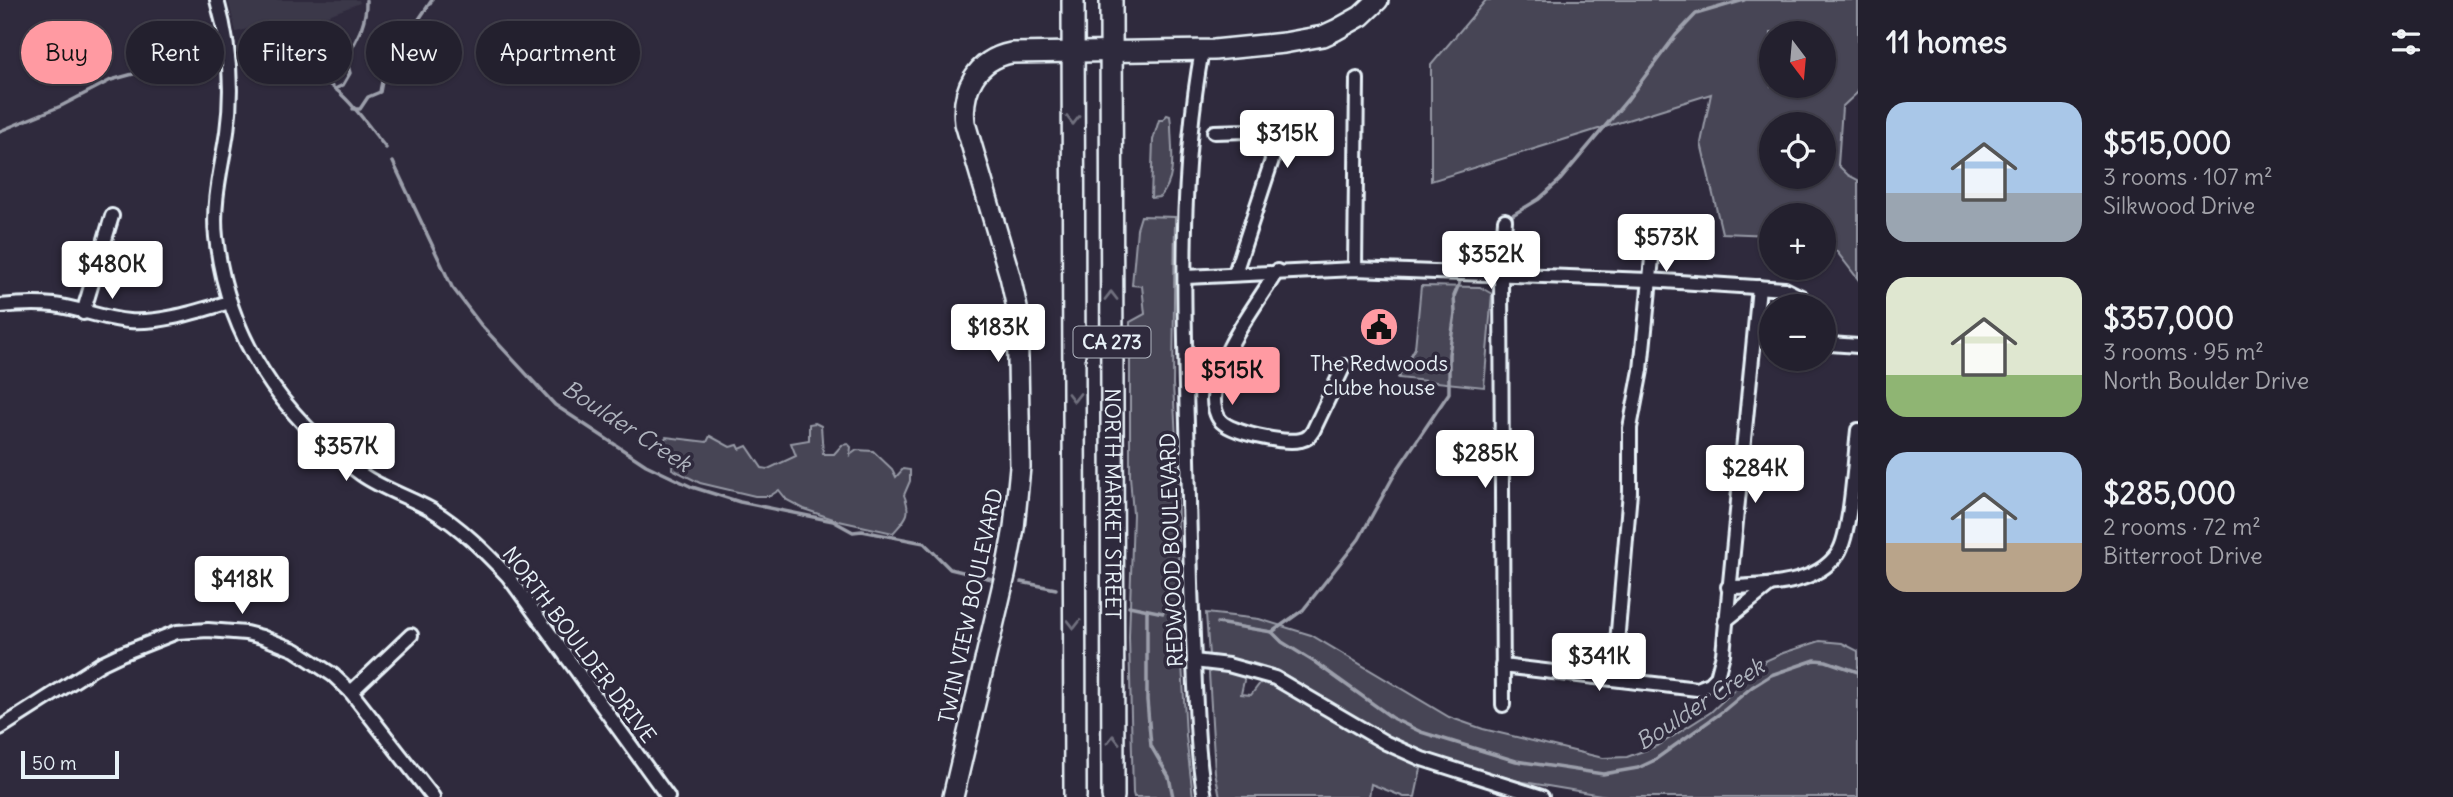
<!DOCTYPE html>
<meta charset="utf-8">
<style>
:root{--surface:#23202e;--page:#2b2836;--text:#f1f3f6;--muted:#a3a3aa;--line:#403e4a;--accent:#ff9aa2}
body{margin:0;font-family:Delius,sans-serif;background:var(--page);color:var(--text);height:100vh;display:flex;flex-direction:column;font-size:26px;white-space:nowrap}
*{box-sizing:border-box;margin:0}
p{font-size:23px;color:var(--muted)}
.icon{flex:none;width:38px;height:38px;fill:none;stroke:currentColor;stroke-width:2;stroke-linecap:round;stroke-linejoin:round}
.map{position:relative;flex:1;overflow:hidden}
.details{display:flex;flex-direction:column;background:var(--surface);width:595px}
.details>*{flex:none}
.banner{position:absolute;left:21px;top:21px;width:665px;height:63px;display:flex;gap:14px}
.needle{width:46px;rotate:164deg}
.fabs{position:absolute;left:1759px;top:21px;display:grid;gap:14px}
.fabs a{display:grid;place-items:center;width:77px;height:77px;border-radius:50%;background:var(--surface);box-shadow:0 2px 5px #0004,0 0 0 2px var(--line);font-size:35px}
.scale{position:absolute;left:21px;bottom:18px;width:98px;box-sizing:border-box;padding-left:7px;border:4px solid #e8f1f8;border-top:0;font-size:19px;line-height:24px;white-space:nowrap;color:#e8f1f8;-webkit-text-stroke:5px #2f2a3d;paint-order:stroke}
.price{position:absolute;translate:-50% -60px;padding:0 16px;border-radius:7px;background:#fff;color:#222;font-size:23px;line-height:46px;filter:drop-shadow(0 2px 4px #0008)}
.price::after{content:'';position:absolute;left:50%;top:42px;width:21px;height:16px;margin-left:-10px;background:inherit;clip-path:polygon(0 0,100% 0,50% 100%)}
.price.selected{background:var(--accent);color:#111}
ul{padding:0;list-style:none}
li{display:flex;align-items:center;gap:21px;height:175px;padding:0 28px}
li span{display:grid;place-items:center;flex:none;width:196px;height:140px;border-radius:21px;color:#555}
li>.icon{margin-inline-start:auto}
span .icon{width:84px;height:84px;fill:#fffc;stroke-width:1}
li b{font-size:30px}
h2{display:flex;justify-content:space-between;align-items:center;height:84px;padding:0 28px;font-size:30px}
.tag{padding:0 24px;border-radius:32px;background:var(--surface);box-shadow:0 2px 5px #0004,0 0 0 2px var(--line);font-size:24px;line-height:63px}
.tag.selected{background:var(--accent);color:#111}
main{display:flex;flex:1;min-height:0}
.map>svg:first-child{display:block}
.built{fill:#3b3749}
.green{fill:#464455;stroke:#979aa6;stroke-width:2;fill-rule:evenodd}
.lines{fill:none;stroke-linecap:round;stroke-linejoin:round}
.stream{stroke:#9c9fab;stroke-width:3.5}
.street-casing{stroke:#e8f1f8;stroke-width:18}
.secondary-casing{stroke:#e8f1f8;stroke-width:24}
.primary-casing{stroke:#e8f1f8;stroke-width:26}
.street{stroke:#2f2a3d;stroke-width:12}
.secondary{stroke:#2f2a3d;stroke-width:19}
.primary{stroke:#2f2a3d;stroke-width:21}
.oneway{stroke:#70707e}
.labels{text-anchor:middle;stroke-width:7;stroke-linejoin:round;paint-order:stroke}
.shield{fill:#2f2a3d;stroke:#b0b5c0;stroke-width:2}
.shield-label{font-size:19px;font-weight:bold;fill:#e8f1f8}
.poi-label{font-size:21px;fill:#e8f1f8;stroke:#2f2a3d}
.street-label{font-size:21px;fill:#e8f1f8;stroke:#2f2a3d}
.water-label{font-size:23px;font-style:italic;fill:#afb4be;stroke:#2f2a3d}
</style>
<main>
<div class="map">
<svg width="1858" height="797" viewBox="0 0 1858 797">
<rect width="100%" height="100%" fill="#2f2a3d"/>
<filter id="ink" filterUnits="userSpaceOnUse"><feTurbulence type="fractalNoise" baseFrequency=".0143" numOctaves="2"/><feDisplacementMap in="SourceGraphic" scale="14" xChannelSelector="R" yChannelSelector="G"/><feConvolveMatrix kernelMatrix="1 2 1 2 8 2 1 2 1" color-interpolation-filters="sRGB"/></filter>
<g filter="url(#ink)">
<path class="built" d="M228 0H359L360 3 279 34 277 29 268 32 248 29 236 32Z"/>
<g class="green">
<path d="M1486 0H1858V92L1842 107 1838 165 1848 175 1858 180V279L1837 252 1824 243V215H1771V235L1722 233 1701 143 1711 94 1431 181V65ZM1771 33H1824V86H1771ZM1771 124H1824V177H1771Z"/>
<path d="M1167 115 1170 116 1171 124C1171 150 1178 177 1160 197L1151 198 1153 140 1159 120H1163Z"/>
<path d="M1141 216 1175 217 1173 384 1177 457 1179 608 1186 736 1193 797H1134L1133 793 1129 637 1133 514 1130 476V322L1145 314 1142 286 1132 285 1137 229Z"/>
<path d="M1421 286 1480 287 1492 294 1484 387 1398 378 1415 348Z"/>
<path d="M815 423 821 426 823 454H834L842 445 848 444 851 447 850 455 857 450 873 451 892 469 896 477 903 469 910 470V481L904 495C912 515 906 518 893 533L839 521 804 509 787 500 779 490 770 496H755L700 483 672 469 674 449 665 444 664 440 666 437 707 442 710 436 730 447 738 445 740 449 747 446 762 468 768 469 796 456 791 443 809 440V424Z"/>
<path d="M1206 613 1259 619 1311 635 1449 717 1483 729 1603 758 1627 757 1659 745 1711 712 1765 661 1783 653 1820 641 1842 643 1858 651V797H1613L1518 781 1422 753 1391 739 1279 671 1253 663 1209 656Z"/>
<path d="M1212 668 1245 676 1241 694 1251 695 1261 682 1266 681 1422 764 1415 797H1404L1371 784 1369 797H1220L1215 772 1209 673Z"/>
</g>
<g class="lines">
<g class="stream">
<path d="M243 51C266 48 327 79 343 96 359 111 372 131 386 148"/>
<path d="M335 89 343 85 350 73 346 59C356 40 367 23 366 0"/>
<path d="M353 109H360L368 97 380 92 384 71 432 0"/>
<path d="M0 131 61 106 111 80 181 61 212 56"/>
<path d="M393 162 452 287 481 325 555 405 646 465 692 487 740 502 833 521 853 532 862 531 924 543 950 569 992 579"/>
<path d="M1506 219 1539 199 1560 180 1628 99 1676 35 1696 14 1744 0"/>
<path d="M1464 270 1477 245 1500 224"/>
<path d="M1021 582 1056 589"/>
<path d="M1129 606 1163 613"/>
<path d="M1147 610V700L1151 746 1169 777 1173 797"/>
<path d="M1217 623 1272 632 1282 642 1316 663 1394 719 1421 732 1516 761 1603 774 1638 768 1653 761 1722 712 1752 687 1771 675 1815 660 1826 661 1858 672"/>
<path d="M1272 632 1303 610 1359 539 1397 470 1449 393V354L1455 313 1454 296 1462 277"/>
</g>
<g class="street-casing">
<g id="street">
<path d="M217 0C229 42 233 89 227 132 222 166 212 202 216 237 227 337 281 416 361 474 382 489 409 497 432 510 461 527 485 552 508 576L668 797"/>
<path d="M1202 50C1175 198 1186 351 1189 500 1190 562 1192 624 1195 686 1197 723 1198 761 1205 797"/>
<path d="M1214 132 1248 131 1264 135 1270 146 1272 160 1235 273"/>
<path d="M1355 269 1357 79"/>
<path d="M1277 271C1255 307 1215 356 1214 400 1214 406 1216 415 1220 420 1230 433 1285 444 1301 440 1307 439 1310 436 1313 431L1344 366"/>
<path d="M1186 277 1355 269 1649 280 1785 289 1801 297 1806 306"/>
<path d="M0 306C18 304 36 303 54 305 79 308 103 319 129 321 163 323 198 311 230 302"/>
<path d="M83 313 112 216"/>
<path d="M1824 341 1830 344 1858 346"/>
<path d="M1728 587C1764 586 1816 586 1838 553 1851 534 1855 456 1858 430"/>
<path d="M1725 621 1770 585"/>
<path d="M1194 661 1228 665 1275 678 1386 743 1422 759 1542 797"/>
<path d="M1502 666 1697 689 1710 684 1717 677 1723 654 1759 287"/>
<path d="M1614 678 1630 492V428L1641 370 1655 228"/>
<path d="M351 692 411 635"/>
<path d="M1503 705 1501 275 1505 220"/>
<path d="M0 728 102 663 121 654 177 632 208 630 246 633 262 637 295 650 333 675 351 692 433 797"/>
</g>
</g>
<g class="secondary-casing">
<path id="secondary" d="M953 797 1006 571 1014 528 1020 467 1017 308 1010 276 965 123C961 90 976 60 1011 53L1214 50 1284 43 1323 36 1336 30 1361 16 1378 0"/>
</g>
<g class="primary-casing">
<g id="primary">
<path d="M1073 0 1075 797"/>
<path id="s1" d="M1111 0 1113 797"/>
</g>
</g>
<use href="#street" class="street"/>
<use href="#secondary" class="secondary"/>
<use href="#primary" class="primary"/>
</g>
<defs><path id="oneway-chevron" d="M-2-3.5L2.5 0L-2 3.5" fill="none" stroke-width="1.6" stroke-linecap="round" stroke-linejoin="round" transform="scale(1.75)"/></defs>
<g class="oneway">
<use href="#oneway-chevron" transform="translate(1073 120) rotate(90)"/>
<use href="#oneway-chevron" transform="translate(1111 296) rotate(-90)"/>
<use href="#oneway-chevron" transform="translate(1074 397) rotate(90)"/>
<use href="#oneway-chevron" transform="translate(1074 624) rotate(90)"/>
<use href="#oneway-chevron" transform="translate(1113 740) rotate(-90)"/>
</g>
</g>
<defs>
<g id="civic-disc" transform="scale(2.0125)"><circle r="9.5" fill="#ff9aa2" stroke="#2f2a3d"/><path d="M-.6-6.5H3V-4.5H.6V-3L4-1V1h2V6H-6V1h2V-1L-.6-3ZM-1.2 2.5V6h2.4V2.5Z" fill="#111"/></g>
</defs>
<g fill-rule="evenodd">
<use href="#civic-disc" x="1379" y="327"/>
</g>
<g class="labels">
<rect class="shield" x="1073.5" y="326.5" width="77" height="31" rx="5"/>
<g class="shield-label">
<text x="1112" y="349">CA 273</text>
</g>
<g class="poi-label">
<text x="1379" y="371">The Redwoods<tspan x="1379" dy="24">clube house</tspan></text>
</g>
<g class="street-label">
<text dy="7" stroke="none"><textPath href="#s1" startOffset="504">NORTH MARKET STREET</textPath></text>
<text transform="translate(1172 550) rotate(-92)" y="7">REDWOOD BOULEVARD</text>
<text transform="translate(971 606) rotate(-78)" y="7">TWIN VIEW BOULEVARD</text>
<text transform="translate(579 645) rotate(53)" y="7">NORTH BOULDER DRIVE</text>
</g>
<g class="water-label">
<text transform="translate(627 426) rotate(33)" y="8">Boulder Creek</text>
<text transform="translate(1700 704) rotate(-33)" y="8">Boulder Creek</text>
</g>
</g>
</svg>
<div class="fabs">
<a><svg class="needle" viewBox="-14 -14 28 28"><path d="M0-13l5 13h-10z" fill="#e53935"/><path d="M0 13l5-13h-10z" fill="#a3a3aa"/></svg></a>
<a><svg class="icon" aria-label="locate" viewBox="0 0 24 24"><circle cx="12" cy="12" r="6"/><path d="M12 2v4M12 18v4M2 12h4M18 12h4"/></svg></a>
<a>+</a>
<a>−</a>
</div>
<div class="scale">50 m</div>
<b class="price" style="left:1287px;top:170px">$315K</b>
<b class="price" style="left:1666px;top:274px">$573K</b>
<b class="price" style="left:1491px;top:291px">$352K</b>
<b class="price" style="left:112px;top:301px">$480K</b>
<b class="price" style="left:998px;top:364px">$183K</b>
<b class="price selected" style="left:1232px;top:407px">$515K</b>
<b class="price" style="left:346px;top:483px">$357K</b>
<b class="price" style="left:1485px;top:490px">$285K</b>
<b class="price" style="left:1755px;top:505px">$284K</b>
<b class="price" style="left:242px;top:616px">$418K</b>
<b class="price" style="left:1599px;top:693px">$341K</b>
<div class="banner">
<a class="tag selected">Buy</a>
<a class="tag">Rent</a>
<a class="tag">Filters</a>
<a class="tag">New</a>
<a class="tag">Apartment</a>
</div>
</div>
<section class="details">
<h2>11 homes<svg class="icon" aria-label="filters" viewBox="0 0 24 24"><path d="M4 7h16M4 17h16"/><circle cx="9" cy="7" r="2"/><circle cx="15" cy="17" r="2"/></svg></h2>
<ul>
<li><span style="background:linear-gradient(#a9c7e8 65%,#9aa5b1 0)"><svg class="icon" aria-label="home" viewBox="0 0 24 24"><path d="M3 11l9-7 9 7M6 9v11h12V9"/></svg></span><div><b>$515,000</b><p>3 rooms · 107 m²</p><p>Silkwood Drive</p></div></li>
<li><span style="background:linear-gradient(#dfe7d0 70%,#8fb573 0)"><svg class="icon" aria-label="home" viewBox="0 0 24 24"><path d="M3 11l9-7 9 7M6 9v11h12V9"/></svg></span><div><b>$357,000</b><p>3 rooms · 95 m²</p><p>North Boulder Drive</p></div></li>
<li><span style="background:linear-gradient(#a9c7e8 65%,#b9a48a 0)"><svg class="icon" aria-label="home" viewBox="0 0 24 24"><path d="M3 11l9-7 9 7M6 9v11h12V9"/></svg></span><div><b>$285,000</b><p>2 rooms · 72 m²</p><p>Bitterroot Drive</p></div></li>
</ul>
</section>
</main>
